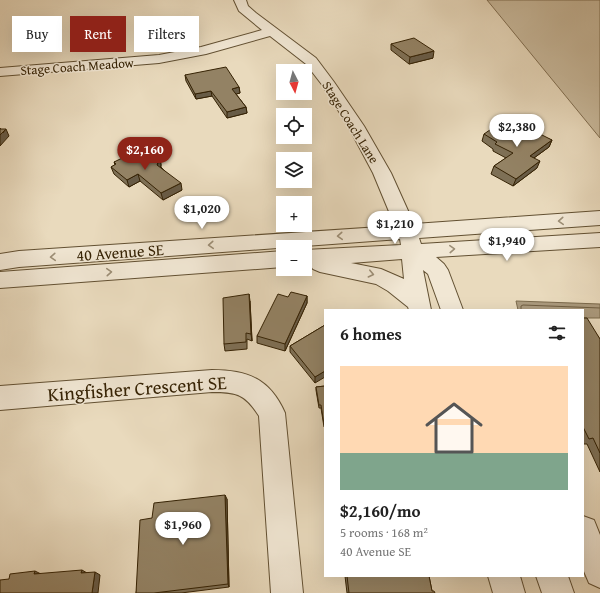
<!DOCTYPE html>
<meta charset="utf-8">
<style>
:root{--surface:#fff;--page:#f2f2f2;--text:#222;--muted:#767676;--line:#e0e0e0;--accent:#8f2418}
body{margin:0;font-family:"Gentium Book Plus",serif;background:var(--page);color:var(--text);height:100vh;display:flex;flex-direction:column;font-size:15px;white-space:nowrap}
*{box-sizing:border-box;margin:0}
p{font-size:13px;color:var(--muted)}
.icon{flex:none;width:22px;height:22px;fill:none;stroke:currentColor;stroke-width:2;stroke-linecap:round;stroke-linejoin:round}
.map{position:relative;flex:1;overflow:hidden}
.drawer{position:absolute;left:324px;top:309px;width:260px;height:268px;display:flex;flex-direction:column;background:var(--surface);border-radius:0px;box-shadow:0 4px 16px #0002}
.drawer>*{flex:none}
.guide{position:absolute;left:12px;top:16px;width:252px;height:36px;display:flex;gap:8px}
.needle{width:26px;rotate:174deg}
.tools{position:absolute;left:276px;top:64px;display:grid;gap:8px}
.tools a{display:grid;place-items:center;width:36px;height:36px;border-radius:0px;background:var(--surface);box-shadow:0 4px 16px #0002;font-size:20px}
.price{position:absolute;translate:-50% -34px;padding:0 9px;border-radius:14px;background:#fff;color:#222;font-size:13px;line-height:26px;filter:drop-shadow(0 1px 2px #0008)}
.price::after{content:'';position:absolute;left:50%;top:24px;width:12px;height:9px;margin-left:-6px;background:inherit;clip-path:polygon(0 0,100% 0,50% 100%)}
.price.selected{background:var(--accent);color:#fff}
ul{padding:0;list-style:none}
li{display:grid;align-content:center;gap:8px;height:212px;padding:0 16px}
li+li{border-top:1px solid var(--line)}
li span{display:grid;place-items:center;height:124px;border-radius:0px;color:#555}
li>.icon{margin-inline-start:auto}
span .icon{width:72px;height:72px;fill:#fffc;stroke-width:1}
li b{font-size:17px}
h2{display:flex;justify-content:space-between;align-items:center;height:48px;padding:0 16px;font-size:17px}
.chip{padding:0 14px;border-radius:0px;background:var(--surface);box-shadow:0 4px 16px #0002;font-size:14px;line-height:36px}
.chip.selected{background:var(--accent);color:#fff}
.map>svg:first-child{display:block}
.green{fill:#cabb9e;stroke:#806e51}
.water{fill:#ac9b7e;stroke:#7c6b4d}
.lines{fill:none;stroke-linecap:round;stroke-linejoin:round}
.shore{stroke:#705e41;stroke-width:1}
.minor-casing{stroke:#625032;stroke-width:2}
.minor{fill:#f1e7d4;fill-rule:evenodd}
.wall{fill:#7e7056;stroke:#352204}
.shaded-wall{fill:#675b46;stroke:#352204}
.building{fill:#938264;stroke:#352204}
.oneway{stroke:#9c8e76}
.labels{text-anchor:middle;stroke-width:3;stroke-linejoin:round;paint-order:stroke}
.far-street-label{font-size:13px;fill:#352204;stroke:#f1e7d4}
.street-label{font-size:16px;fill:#352204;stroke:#f1e7d4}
.near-street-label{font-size:19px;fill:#352204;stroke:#f1e7d4}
</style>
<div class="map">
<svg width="600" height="593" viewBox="0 0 600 593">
<rect width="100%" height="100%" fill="#e9dabd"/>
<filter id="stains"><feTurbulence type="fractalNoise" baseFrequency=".005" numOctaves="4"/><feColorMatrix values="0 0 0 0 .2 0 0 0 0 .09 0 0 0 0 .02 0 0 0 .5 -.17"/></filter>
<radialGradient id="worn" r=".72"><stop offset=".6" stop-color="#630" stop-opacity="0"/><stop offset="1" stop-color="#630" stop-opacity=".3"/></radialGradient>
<path class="green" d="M487 0H600V138Z"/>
<path class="water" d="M516 301 600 304V318H583V310H518Z"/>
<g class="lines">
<path class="shore" d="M521 310V306L523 305 600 308"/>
<g class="minor-casing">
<g id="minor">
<path d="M234 0H246L248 6 256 13 316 58 334 82 364 126 391 173 414 224 600 211V225L419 238 421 244 600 233V247L436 257 444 264 448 270 463 310H441L428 274 423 270 431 310H409L408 307 388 291 376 284 320 272 313 269 310 265 305 266V250L401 245 400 239 19 267 0 270V254L19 251 395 226 373 173 348 126 323 86 306 64 270 36 206 54 159 63 0 76V68L159 55 201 47 262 30 239 11ZM402 259 404 279 381 269 351 263Z"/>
<path d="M283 251V267L0 288V272Z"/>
<path d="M212 370C248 370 270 379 285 413L303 593H271L259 416C245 394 237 392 212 392L0 410V386Z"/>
<path d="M583 516 594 520 600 535V588L589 583 583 569Z"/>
<path d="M488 576H520L525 593H493Z"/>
<path d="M536 576H568L574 593H542Z"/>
</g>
</g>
<use href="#minor" class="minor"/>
</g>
<g class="wall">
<path d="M391 44 433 58 409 64 391 50Z"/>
<path d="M185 75 239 87 240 93 236 94 246 107 247 113 227 118 212 96 196 99 186 81Z"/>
<path d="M526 132 552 140 549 147 534 158 537 168 513 186 491 174 494 166 506 158 493 151V149L482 141 484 134Z"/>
<path d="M149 158H160L161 165V167L182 190 163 200 140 181 129 187 114 174 111 167 115 165 114 162Z"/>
<path d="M307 296V303L285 351 257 343V336L288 297Z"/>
<path d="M250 301 252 341 247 339V349L225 351 224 344Z"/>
<path d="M583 318 600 339V472L587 444H583Z"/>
<path d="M325 325 315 383 290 352V346Z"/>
<path d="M325 386V427H324L321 408H319L316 390V387Z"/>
<path d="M227 499 229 587 181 593H136L152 518Z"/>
<path d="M345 576H429L432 591 435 593H347Z"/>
</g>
<g class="shaded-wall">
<path d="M434 51 433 58 409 64 410 57Z"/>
<path d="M239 87 240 93 233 95 232 89Z"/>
<path d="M211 91 212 96 196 99 195 94Z"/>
<path d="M246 107 247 113 227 118V112Z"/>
<path d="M0 128 3 133 6 129 9 136 0 146Z"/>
<path d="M552 140 549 147 527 163 530 156Z"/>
<path d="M160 158 161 165 159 172 157 165Z"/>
<path d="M540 161 537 168 513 186 516 179Z"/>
<path d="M138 174 140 181 129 187 127 180Z"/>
<path d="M181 183 182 190 163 200 161 193Z"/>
<path d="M249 294 250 301 252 341 251 334Z"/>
<path d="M307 296V303L285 351V344Z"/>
<path d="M325 371V377L315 383V377Z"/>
<path d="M225 495 227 499 229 587 228 584Z"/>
<path d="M82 570 87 573H81Z"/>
<path d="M35 571 41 574H34Z"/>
<path d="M95 572 100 575 98 593H92Z"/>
</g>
<g class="building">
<path d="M414 38 434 51 410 57 391 44Z"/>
<path d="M226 67 239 87 232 89 246 107 227 112 211 91 195 94 185 75Z"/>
<path d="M503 121 526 132 530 129 552 140 530 156 540 161 516 179 494 166 513 153 495 144 497 142 484 134Z"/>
<path d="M0 129H6L0 135Z"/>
<path d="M139 150 149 158H160L157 165 181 183 161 193 138 174 127 180 111 167 116 164 114 162Z"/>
<path d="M291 292 307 296 285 344 257 336 278 294 288 297Z"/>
<path d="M249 294 251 334 246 333V342L224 344 223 298Z"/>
<path d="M583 318H587L600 339V453L593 438 589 439 583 427Z"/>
<path d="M325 325V371L315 377 290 346Z"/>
<path d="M325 386V424H324L321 405H319L316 387Z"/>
<path d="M225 495 228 584 154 593H136L140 520 152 518 154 503Z"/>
<path d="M82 570 81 573 95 572 92 593H0V580L9 579 10 574 35 571 34 574Z"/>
<path d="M347 576H429L432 591H434L435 593H349Z"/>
</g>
<defs><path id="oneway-chevron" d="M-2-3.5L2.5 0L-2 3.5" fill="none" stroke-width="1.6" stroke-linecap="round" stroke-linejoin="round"/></defs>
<g class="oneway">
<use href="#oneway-chevron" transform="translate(561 221) rotate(176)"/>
<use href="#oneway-chevron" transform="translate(340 236) rotate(176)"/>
<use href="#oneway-chevron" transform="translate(211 245) rotate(176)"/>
<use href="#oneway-chevron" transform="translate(452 249) rotate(-3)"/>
<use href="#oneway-chevron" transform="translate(53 257) rotate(176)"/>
<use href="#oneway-chevron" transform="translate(109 272) rotate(-4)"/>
<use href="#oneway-chevron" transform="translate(371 274) rotate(13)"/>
</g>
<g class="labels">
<g class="far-street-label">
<text transform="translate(77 66) rotate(-4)" y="5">Stage Coach Meadow</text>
<text transform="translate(351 122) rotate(58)" y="5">Stage Coach Lane</text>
</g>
<g class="street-label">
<text transform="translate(120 252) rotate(-4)" y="6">40 Avenue SE</text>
</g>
<g class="near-street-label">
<text transform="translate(137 388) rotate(-4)" y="7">Kingfisher Crescent SE</text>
</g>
</g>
<rect width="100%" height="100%" filter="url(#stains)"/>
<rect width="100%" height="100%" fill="url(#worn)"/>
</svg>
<div class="tools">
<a><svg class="needle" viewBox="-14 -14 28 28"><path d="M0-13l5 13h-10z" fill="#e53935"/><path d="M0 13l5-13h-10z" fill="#767676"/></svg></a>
<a><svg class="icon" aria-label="locate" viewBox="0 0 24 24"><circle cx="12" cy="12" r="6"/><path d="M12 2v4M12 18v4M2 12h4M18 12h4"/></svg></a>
<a><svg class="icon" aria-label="layers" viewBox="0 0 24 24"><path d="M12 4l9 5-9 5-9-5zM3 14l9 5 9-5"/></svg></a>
<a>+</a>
<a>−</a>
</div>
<b class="price" style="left:517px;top:148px">$2,380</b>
<b class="price selected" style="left:145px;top:171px">$2,160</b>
<b class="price" style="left:202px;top:230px">$1,020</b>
<b class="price" style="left:395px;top:245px">$1,210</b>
<b class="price" style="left:507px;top:262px">$1,940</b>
<b class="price" style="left:183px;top:546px">$1,960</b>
<div class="guide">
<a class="chip">Buy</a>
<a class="chip selected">Rent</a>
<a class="chip">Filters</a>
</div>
<section class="drawer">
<h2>6 homes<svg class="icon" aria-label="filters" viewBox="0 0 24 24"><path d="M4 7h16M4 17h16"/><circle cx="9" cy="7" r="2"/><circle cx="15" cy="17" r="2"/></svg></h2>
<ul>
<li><span style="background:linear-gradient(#ffd9b3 70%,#7fa58c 0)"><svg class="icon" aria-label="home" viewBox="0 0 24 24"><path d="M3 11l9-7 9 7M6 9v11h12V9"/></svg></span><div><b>$2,160/mo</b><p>5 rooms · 168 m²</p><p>40 Avenue SE</p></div></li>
</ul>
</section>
</div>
